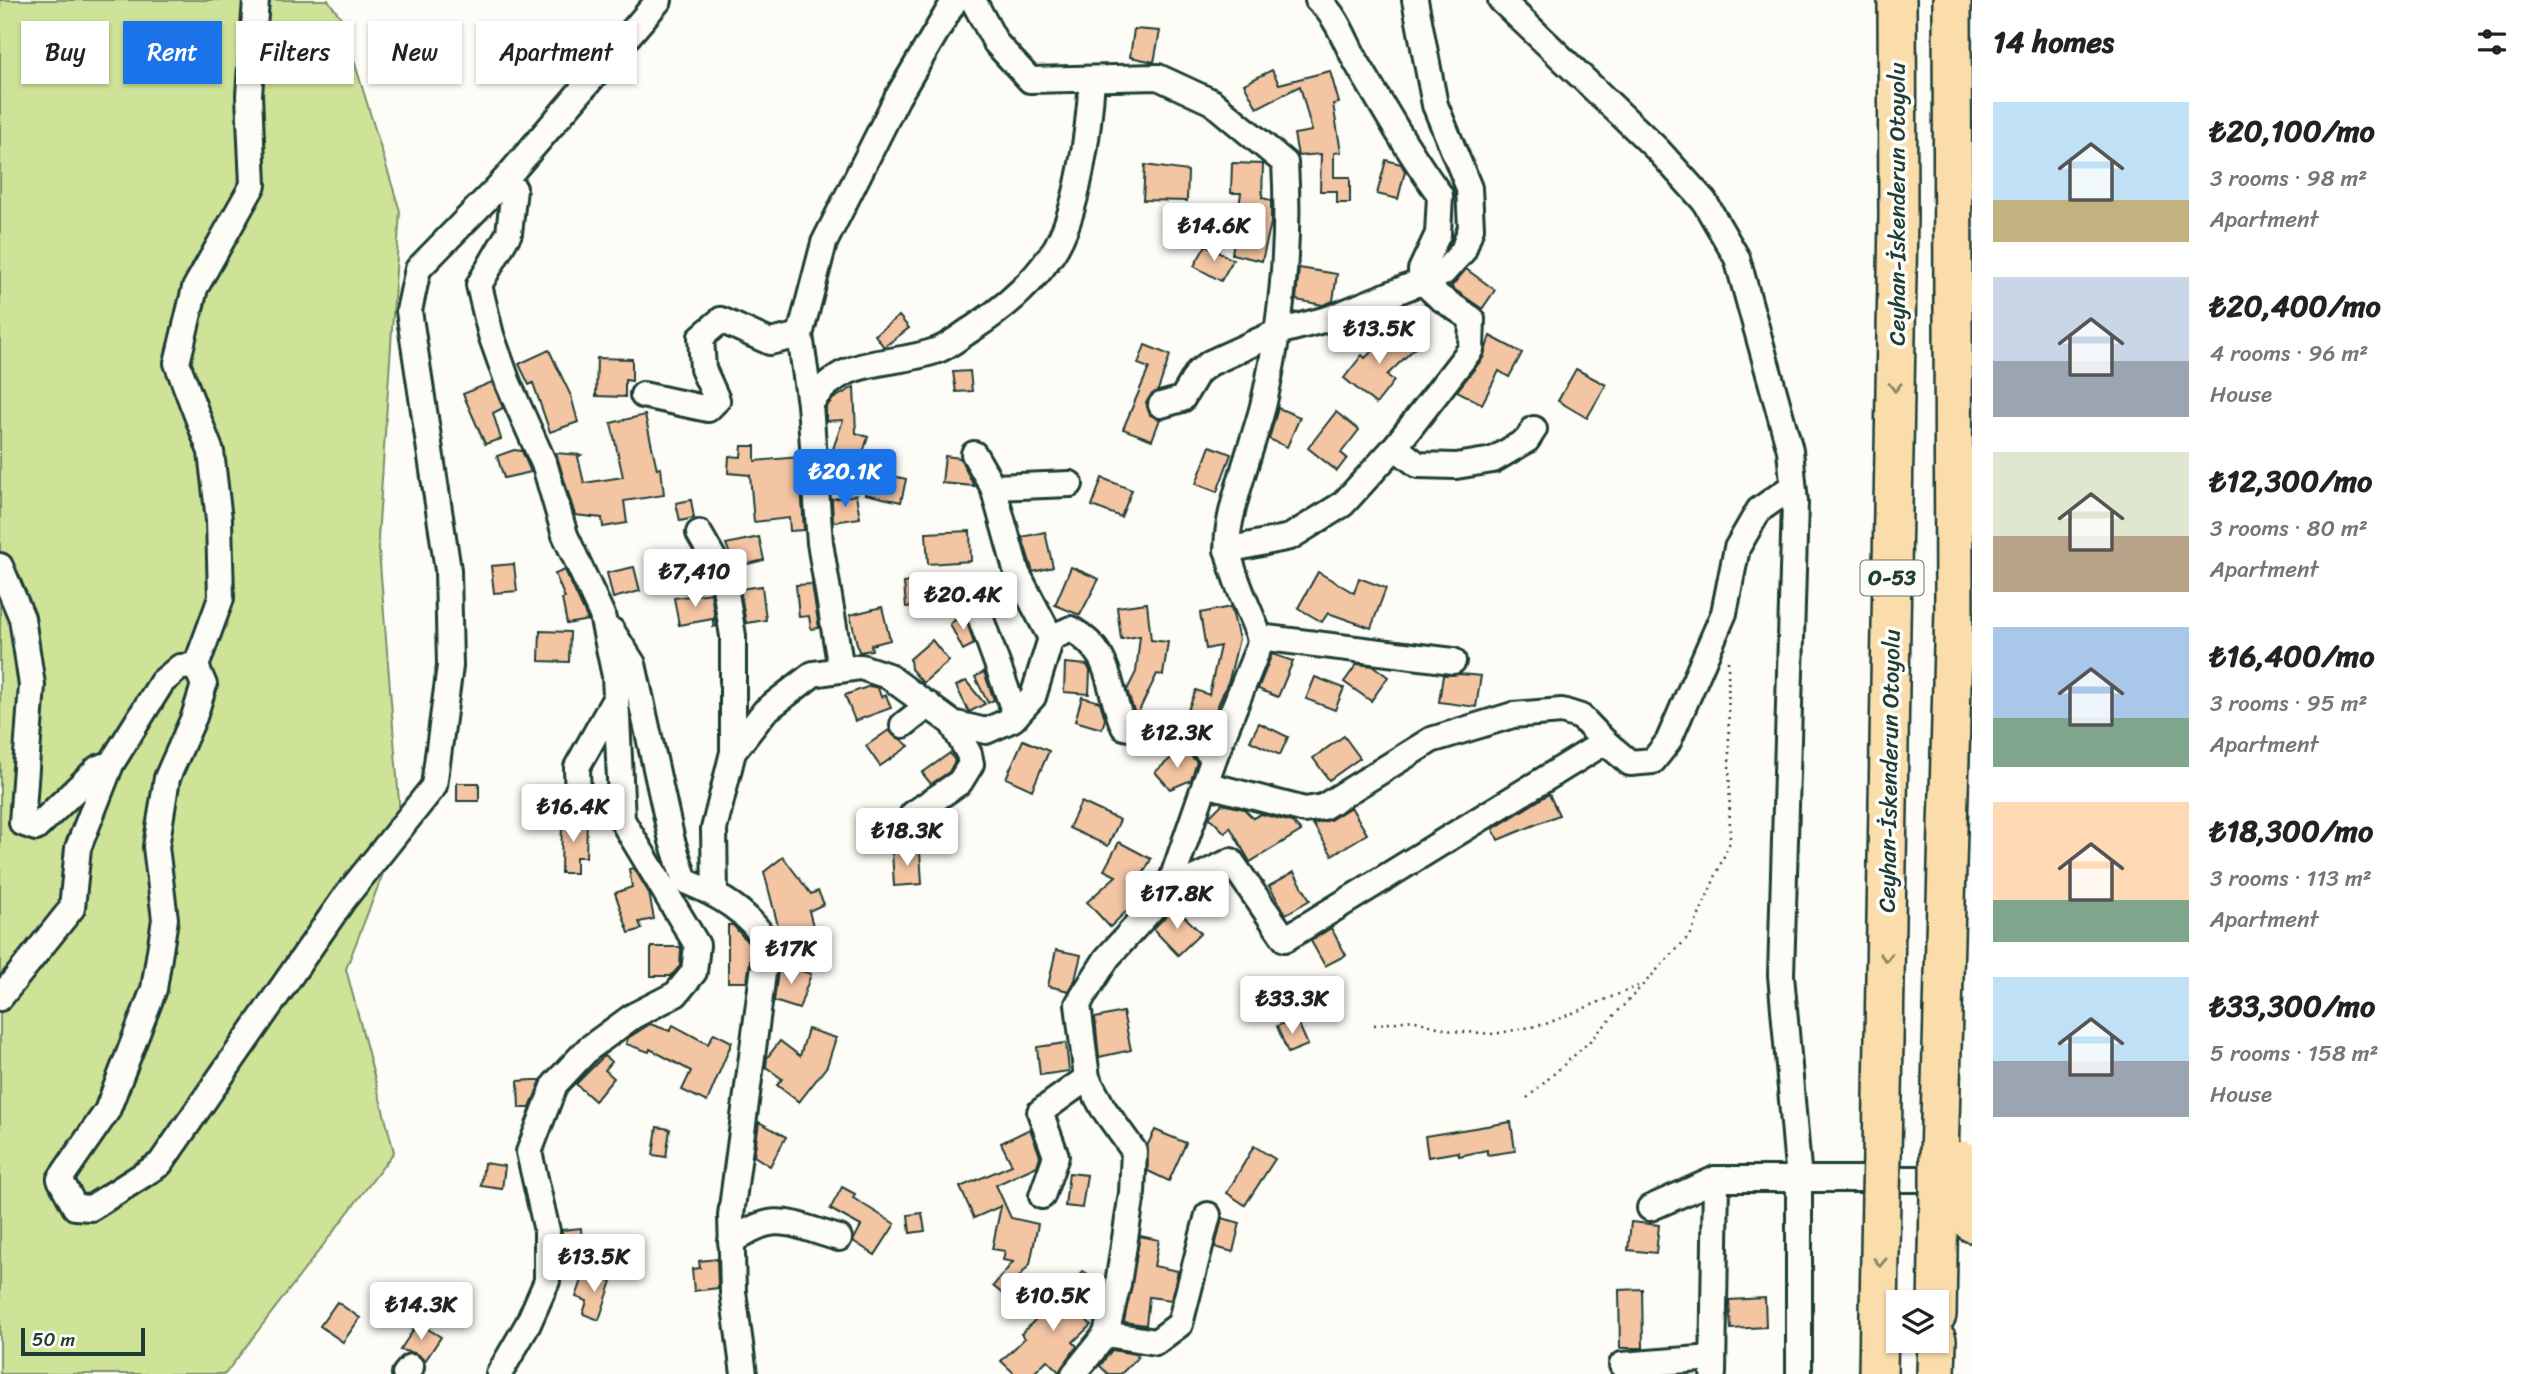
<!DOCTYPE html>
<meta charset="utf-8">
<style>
:root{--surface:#fff;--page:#f2f2f2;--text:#222;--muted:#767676;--accent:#1a73e8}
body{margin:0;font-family:Sriracha,sans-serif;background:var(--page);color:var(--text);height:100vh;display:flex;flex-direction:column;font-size:26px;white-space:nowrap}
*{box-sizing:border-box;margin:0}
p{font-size:23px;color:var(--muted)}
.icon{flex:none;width:38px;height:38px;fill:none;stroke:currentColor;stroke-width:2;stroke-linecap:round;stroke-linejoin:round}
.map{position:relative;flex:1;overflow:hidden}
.panel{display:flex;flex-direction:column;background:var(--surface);width:560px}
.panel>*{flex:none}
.guide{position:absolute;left:21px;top:21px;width:665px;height:63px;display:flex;gap:14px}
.buttons{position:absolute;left:1886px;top:1290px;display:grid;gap:14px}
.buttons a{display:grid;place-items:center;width:63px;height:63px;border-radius:0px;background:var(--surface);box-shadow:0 2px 5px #0004;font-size:35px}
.scale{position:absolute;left:21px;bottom:18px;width:124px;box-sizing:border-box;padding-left:7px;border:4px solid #1f3d34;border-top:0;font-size:19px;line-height:24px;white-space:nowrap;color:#1f3d34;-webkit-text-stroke:5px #fdfcf7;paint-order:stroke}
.price{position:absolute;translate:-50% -60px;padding:0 16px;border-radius:7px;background:#fff;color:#222;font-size:23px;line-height:46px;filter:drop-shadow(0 2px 4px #0008)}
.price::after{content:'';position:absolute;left:50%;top:42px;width:21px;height:16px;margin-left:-10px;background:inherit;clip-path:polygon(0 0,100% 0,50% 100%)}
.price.selected{background:var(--accent);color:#fff}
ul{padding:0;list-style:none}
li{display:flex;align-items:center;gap:21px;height:175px;padding:0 21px}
li span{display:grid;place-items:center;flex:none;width:196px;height:140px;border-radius:0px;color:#555}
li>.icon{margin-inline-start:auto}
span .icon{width:84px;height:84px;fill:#fffc;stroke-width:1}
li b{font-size:30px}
h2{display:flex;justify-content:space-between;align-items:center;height:84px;padding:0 21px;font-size:30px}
.tag{padding:0 24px;border-radius:0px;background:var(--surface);box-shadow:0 2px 5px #0004;font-size:24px;line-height:63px}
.tag.selected{background:var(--accent);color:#fff}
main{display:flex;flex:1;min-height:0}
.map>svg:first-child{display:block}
.green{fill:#cee398;stroke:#769066;stroke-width:2}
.building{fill:#f3c5a3;stroke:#1f3d34;stroke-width:2}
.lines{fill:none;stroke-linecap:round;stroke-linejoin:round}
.minor-casing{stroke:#1f3d34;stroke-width:30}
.highway-casing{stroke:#1f3d34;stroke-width:42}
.path{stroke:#1f3d34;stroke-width:2.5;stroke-dasharray:2 5;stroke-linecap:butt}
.minor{stroke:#fdfcf7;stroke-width:24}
.highway{stroke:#fbddab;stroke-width:37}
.highway-bridge-casing{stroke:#1f3d34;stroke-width:42;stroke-linecap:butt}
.highway-bridge{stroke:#fbddab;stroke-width:37}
.oneway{stroke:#82856a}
.labels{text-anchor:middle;stroke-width:7;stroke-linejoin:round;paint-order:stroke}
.shield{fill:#fdfcf7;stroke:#62766e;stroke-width:2}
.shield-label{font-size:21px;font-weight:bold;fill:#1f3d34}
.street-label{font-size:23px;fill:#1f3d34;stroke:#fdfcf7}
</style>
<main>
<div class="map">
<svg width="1972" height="1374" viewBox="0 0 1972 1374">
<rect width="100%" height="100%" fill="#fdfcf7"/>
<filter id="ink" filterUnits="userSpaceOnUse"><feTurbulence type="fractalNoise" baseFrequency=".0143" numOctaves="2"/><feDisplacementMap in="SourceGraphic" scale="14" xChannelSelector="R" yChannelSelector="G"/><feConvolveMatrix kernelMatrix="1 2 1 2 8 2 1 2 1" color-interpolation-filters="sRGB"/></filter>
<g filter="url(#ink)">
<path class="green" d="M0 0H328L341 18 400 211 378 538 401 827 346 969 394 1152 225 1374H0Z"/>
<g class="building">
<path d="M1134 29 1160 31 1154 62 1130 57Z"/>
<path d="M1272 70 1279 84 1330 71 1339 103 1333 104 1341 152 1334 153V177H1350V203H1337V191H1320L1321 154 1298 156 1294 134 1312 131 1300 86 1257 108 1244 84Z"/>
<path d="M1386 160 1401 164 1405 171 1398 199 1377 194Z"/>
<path d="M1232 163 1263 164 1262 198 1271 200V223L1262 261 1232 254 1241 193H1231Z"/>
<path d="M1145 165 1188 171 1187 201 1143 200Z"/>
<path d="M1206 245 1233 260 1221 281 1194 266Z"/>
<path d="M1299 268 1337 274 1333 301 1323 305 1296 300Z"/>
<path d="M1466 269 1495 290 1482 309 1451 287Z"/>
<path d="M899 316 909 328 884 347 875 335Z"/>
<path d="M1396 328 1415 348 1387 375 1394 381 1376 404 1344 378 1362 355 1365 358Z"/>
<path d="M1490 336 1522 353 1509 377 1499 371 1482 404 1457 391 1483 358Z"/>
<path d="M1145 345 1170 355 1158 390 1146 402 1150 415 1160 419 1152 440 1123 429 1149 368 1138 364Z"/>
<path d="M549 350 571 396 578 422 550 432 533 383 529 385 519 364Z"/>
<path d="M597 358 632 359V381L625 380V397L596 396Z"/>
<path d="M1576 369 1606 385 1587 418 1558 401Z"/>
<path d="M970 371 972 391 956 392 953 372Z"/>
<path d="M492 382 503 408 493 413 501 439 485 444 463 394Z"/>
<path d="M854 387 856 433 868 437 861 459 833 449 843 420 826 421V407L833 399Z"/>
<path d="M1278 408 1300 417 1287 447 1269 439Z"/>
<path d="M1336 412 1359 430 1341 453 1347 458 1337 471 1308 448Z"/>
<path d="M645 415 657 469 661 468 664 495 624 501 627 523 603 527 602 518 575 515 556 453 581 455 578 457 584 483 623 477 611 423Z"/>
<path d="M742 446H755V461L799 457 804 530 790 531 789 518 754 522 750 475 728 473 729 456 741 457Z"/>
<path d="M1210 446 1231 454 1217 492 1196 484Z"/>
<path d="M514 450 522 451 531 472 504 478 497 456Z"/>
<path d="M945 456 960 458 974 486 942 483Z"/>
<path d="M871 471 906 479 901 502 865 494Z"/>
<path d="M1102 478 1132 490 1121 517 1092 506Z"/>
<path d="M856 495 860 518 833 522 832 499Z"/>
<path d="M691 500 694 518 680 521 676 503Z"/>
<path d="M970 531 971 561 928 564 926 533Z"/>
<path d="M1045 532 1053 567 1033 572 1022 537Z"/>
<path d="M759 537 764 560 735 567 726 544Z"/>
<path d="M514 564 517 591 494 593 491 566Z"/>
<path d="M634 567 640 591 613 598 607 573Z"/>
<path d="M1071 567 1099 579 1080 615 1055 605Z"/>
<path d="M565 570 588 620 567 624 562 599 565 598 555 574Z"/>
<path d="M1318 572 1354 593 1359 578 1386 588 1371 628 1328 613 1322 622 1298 608Z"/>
<path d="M929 580 931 605 906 607 904 583Z"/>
<path d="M812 584 819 628 811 629 809 616 799 617 796 585Z"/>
<path d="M762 586 766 620 746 623 740 589Z"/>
<path d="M711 593 716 626 713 627V619L679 625 674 598Z"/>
<path d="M1147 603 1151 640 1168 642 1163 675 1157 674 1138 713 1134 711 1127 690 1136 672 1140 636 1121 639 1117 607Z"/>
<path d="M882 607 890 640 871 645 872 650 859 652 850 615Z"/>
<path d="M1231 607 1239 639 1229 680 1207 730 1183 722 1196 690 1209 695 1220 646 1206 649 1200 613Z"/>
<path d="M964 613 974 644 963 650 950 624Z"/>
<path d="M540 631 570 632 569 662 539 661Z"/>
<path d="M932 640 949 661 923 683 911 669 910 659Z"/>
<path d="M1272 654 1293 661 1278 697 1258 689Z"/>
<path d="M1065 663 1087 665 1090 671 1089 694 1064 692Z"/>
<path d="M1357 664 1373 666 1388 677 1371 701 1344 682Z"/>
<path d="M984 672 994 700 988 703 975 677Z"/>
<path d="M1460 674 1481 676 1476 707 1439 702 1443 675Z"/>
<path d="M1315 677 1344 688 1335 710 1306 699Z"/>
<path d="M966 681 985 704 969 712 956 686Z"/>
<path d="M870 686 878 688 881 697 886 695 891 708 855 721 845 695Z"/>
<path d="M1082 697 1100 702 1105 719 1102 729 1075 721Z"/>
<path d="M1259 723 1288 737 1280 755 1250 741Z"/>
<path d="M889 730 909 746 880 766 866 746Z"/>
<path d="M1344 736 1360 758 1329 780 1313 758Z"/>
<path d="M1023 740 1049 751 1032 790 1006 778Z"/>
<path d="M1178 752 1190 755 1197 762 1191 780 1170 789 1155 772Z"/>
<path d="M950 753 955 761 949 772 931 784 922 773Z"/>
<rect x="457" y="783" width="22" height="18"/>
<path d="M1549 794 1559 815 1498 840 1493 829Z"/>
<path d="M1081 802 1120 820 1108 846 1069 828Z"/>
<path d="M1222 804 1244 809 1253 818 1261 814 1292 822 1301 831 1250 862 1230 827 1225 833 1209 817Z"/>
<path d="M1351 807 1367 834 1332 855 1313 824 1330 820Z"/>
<path d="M562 819 587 820 586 857H576V873H561Z"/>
<path d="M1119 842 1151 859 1130 899 1134 904 1110 927 1087 902 1116 876 1104 870Z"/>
<path d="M905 850 920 852 922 884 894 886 892 851Z"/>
<path d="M783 857 811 894 818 891 824 904 809 911 817 941 784 949 764 872Z"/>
<path d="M634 868 649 893 654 919 639 922 642 929 629 933 615 893 632 887 629 869Z"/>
<path d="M1294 872 1310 900 1286 914 1269 886Z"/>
<path d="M1175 907 1201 933 1178 955 1153 929Z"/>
<path d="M728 925H733L752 947 747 982H728Z"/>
<path d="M1331 928 1346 955 1325 966 1311 941Z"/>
<path d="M651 947H681L680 966 671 976H651Z"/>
<path d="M1056 950 1081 955 1075 980 1069 991 1048 986Z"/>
<path d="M779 964 811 974 799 1009 774 1001Z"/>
<path d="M1123 1012 1131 1050 1099 1057 1095 1018Z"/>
<path d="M1296 1018 1308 1045 1288 1053 1277 1026Z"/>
<path d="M650 1024 670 1031 673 1025 708 1044 714 1033 732 1042 707 1102 682 1090 691 1071 650 1049 649 1052 626 1044 628 1038Z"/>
<path d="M808 1029 836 1038 827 1066 799 1102 777 1085 782 1079 766 1067 767 1058 780 1041 800 1056Z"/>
<path d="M1066 1043 1069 1071 1040 1075 1037 1047Z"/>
<path d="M604 1056 612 1062 605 1070 614 1078 595 1101 576 1084Z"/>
<path d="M533 1080H541L530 1108H519L518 1081Z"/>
<path d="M759 1122 786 1137 770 1166 754 1156Z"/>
<path d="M1511 1122 1515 1151 1487 1155V1150L1459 1156 1458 1152 1428 1157 1425 1136Z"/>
<path d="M657 1127 670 1129 666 1157 653 1155Z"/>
<path d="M1030 1129 1040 1156 1037 1166 996 1185 1011 1218 1038 1224 1030 1264 1004 1295 993 1286 1013 1262 1003 1260 1005 1251 992 1249 1001 1206 974 1218 960 1187 1012 1165 1001 1143Z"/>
<path d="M1155 1130 1186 1143 1169 1181 1148 1171 1147 1146Z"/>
<path d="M1254 1146 1275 1159 1245 1205 1227 1193Z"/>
<path d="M484 1163 505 1166 502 1189 481 1186Z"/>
<path d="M1069 1173 1087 1175 1082 1208 1065 1206Z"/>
<path d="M842 1187 855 1194 853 1198 895 1224 875 1255 853 1241 861 1226 830 1209Z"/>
<path d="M922 1213 925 1231 910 1233 908 1215Z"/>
<path d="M1222 1218 1240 1223 1233 1252 1215 1247Z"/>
<path d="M1631 1222 1659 1225 1656 1253 1628 1250Z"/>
<path d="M581 1228 583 1260 562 1262V1230Z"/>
<path d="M1140 1236 1159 1240 1154 1266 1178 1271 1171 1300 1149 1297 1146 1325 1124 1322Z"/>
<path d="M717 1259 718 1288 694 1291 692 1269 700 1268 699 1261Z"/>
<path d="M1083 1271 1099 1281 1079 1312 1091 1325 1073 1342 1077 1346 1059 1372 1047 1360 1033 1374H1015L1001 1361 1025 1338 1021 1334 1044 1311 1049 1316 1061 1305Z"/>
<path d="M585 1272 612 1281 599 1320 583 1314 587 1301 576 1297Z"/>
<path d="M1642 1289 1643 1348H1620L1619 1290Z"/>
<path d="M1765 1298 1766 1327 1731 1329 1729 1300Z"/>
<path d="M337 1302 360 1318 343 1342 320 1326Z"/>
<path d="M418 1323 441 1337 425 1361 414 1353 400 1350Z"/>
<path d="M1112 1350 1135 1354 1138 1357 1121 1374H1108L1100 1366Z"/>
</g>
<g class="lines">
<g class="minor-casing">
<g id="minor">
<path d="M973 0 996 43 1030 80 1158 77 1212 102 1285 163C1290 244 1282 322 1264 402 1257 434 1222 524 1228 551 1234 581 1251 613 1261 641L1214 758 1168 891 1107 958 1078 1004 1087 1078 1103 1108 1134 1151 1132 1193 1118 1284 1106 1334 1074 1374"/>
<path d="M1501 0 1658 150 1704 201 1737 258 1790 450 1795 503 1781 975 1799 1180V1374"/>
<path d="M643 395 708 409 717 400 703 369 701 337 721 320 770 342 800 335"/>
<path d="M810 404 800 335 824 243 897 98 955 0"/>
<path d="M1161 405 1182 399 1198 372 1210 363 1278 332 1331 318 1443 273 1463 251 1471 228 1469 188 1435 105 1415 0"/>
<path d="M1395 447 1418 465 1456 466 1493 460 1527 440 1534 429"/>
<path d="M974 454 993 487 1017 573 1051 638"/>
<path d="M993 487 1070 484"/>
<path d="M699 533 723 575 733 636V752"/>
<path d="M1227 550 1290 537 1343 504 1395 447 1471 349 1472 319 1439 297 1422 281 1421 270 1438 234 1440 195C1409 153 1384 108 1357 63 1344 40 1338 17 1318 0"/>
<path d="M0 566 22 618 32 685 22 823 36 828 98 768 111 764"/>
<path d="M978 611 1016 716"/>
<path d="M612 631 633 664 672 841 685 881C719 895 748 911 767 943L731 1215 733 1292 744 1374"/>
<path d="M1259 637 1453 661"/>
<path d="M196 666 221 598 219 520 211 452 177 363 195 288 253 185 249 95 256 0"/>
<path d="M841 669 820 543 810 404C843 354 890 368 938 350 951 345 963 334 975 327 1004 308 1032 284 1052 254 1079 215 1089 126 1092 79"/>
<path d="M903 725 929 705"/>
<path d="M1205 784 1305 810 1323 807 1431 740 1513 715 1562 711 1581 717 1605 742 1630 763 1653 761 1668 742 1724 613 1737 548 1759 510 1793 486"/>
<path d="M578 802 577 767 616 697"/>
<path d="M914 839 913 814 960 782 971 764 969 754 952 723"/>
<path d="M1168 891 1231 861 1285 939 1605 742"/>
<path d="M715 894 714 829 733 752 765 711 813 674 861 667 888 676 952 723 986 731 1013 719 1033 697 1051 638 1071 629C1115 655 1105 684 1124 727L1197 741 1214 758"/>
<path d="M0 998 72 908 78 848 111 764 162 682 180 667 196 666 204 685 194 717 167 778 156 847 165 919 154 989 107 1111 60 1179 75 1207 91 1208 160 1164 343 900 434 786 450 666 448 570 409 311 418 269 503 182 659 0"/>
<path d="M1042 1196 1056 1156 1040 1112 1087 1078"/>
<path d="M1650 1208 1716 1179"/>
<path d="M731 1242C776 1209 789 1224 839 1238"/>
<path d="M1106 1334 1156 1342 1180 1324 1208 1215"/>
<path d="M1622 1365 1713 1358"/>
<path d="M405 1374 411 1367"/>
<path d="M499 1374 528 1324 547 1281V1231L529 1152 555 1084 588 1049 633 1016 676 994 694 972 697 945 622 820 615 676 602 615 565 535 545 466 508 383 491 335 479 285 509 233 514 189 503 182"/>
<path d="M1713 1374 1716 1179H1954"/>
</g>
</g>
<g class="highway-casing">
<g id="highway">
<path d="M1882 1156 1898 216 1897 0"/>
<path d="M1939 1159 1954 609 1952 0"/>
<path d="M1966 1196 1972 1223"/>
<path d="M1937 1315 1939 1195"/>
<path d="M1878 1374 1881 1194"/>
<path d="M1936 1374 1937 1340"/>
</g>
</g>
<g class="path">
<path d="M1374 1025 1412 1020 1452 1031 1494 1034 1546 1024 1638 986"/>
<path d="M1527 1098 1588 1043 1691 934 1730 842 1728 658"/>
</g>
<use href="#minor" class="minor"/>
<use href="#highway" class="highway"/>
<g class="highway-bridge-casing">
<g id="highway-bridge">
<path d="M1939 1159V1195"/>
<path d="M1963 1160 1966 1196"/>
<path d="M1881 1194 1882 1156"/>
</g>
</g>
<use href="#highway-bridge" class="highway-bridge"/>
</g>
<defs><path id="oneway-chevron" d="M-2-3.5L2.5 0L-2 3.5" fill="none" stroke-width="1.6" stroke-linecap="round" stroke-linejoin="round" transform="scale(1.75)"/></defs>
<g class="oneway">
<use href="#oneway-chevron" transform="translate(1895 387) rotate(91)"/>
<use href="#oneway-chevron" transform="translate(1886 957) rotate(91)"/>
<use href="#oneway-chevron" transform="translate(1880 1262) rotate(91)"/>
</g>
</g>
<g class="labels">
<rect class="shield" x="1860.5" y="560.5" width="63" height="35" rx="5"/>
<g class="shield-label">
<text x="1892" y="585">O-53</text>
</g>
<g class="street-label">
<text transform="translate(1897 204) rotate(-90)" y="8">Ceyhan-İskenderun Otoyolu</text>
<text transform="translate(1889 771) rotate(-89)" y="8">Ceyhan-İskenderun Otoyolu</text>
</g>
</g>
</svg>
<div class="buttons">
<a><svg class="icon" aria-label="layers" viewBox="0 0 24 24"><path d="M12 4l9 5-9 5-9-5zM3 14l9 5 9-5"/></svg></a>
</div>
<div class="scale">50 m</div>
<b class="price" style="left:1214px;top:263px">₺14.6K</b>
<b class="price" style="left:1379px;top:366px">₺13.5K</b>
<b class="price selected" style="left:845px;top:509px">₺20.1K</b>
<b class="price" style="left:695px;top:609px">₺7,410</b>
<b class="price" style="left:963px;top:632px">₺20.4K</b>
<b class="price" style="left:1177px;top:770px">₺12.3K</b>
<b class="price" style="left:573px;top:844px">₺16.4K</b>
<b class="price" style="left:907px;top:868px">₺18.3K</b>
<b class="price" style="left:1177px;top:931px">₺17.8K</b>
<b class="price" style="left:791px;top:986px">₺17K</b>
<b class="price" style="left:1292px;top:1036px">₺33.3K</b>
<b class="price" style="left:594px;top:1294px">₺13.5K</b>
<b class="price" style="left:1053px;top:1333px">₺10.5K</b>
<b class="price" style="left:421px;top:1342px">₺14.3K</b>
<div class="guide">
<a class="tag">Buy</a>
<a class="tag selected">Rent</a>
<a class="tag">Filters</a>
<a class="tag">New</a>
<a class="tag">Apartment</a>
</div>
</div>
<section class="panel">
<h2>14 homes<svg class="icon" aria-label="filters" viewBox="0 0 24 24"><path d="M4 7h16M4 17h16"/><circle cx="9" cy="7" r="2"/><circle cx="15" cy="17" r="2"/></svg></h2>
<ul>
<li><span style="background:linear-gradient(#bfe0f5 70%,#c2b280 0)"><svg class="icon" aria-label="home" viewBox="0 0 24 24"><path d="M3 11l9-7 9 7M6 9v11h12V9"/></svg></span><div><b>₺20,100/mo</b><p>3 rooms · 98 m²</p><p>Apartment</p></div></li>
<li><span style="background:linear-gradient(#c9d6e8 60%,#9aa5b1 0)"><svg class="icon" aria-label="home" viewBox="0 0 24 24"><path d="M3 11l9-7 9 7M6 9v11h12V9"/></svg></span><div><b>₺20,400/mo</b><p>4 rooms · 96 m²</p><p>House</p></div></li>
<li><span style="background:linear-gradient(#dfe7d0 60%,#b9a48a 0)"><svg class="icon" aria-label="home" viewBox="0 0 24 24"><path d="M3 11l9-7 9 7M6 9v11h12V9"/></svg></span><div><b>₺12,300/mo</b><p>3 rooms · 80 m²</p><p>Apartment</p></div></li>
<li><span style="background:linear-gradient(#a9c7e8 65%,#7fa58c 0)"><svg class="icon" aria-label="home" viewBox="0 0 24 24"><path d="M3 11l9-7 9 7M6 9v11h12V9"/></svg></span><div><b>₺16,400/mo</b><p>3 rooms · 95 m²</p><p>Apartment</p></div></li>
<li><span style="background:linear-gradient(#ffd9b3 70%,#7fa58c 0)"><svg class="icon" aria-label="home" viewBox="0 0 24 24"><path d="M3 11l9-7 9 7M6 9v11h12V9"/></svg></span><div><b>₺18,300/mo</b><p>3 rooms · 113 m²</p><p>Apartment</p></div></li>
<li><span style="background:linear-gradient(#bfe0f5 60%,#9aa5b1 0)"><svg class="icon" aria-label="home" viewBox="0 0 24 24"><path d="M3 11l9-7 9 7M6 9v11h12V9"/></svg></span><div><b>₺33,300/mo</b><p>5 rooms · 158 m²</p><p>House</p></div></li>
</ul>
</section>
</main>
